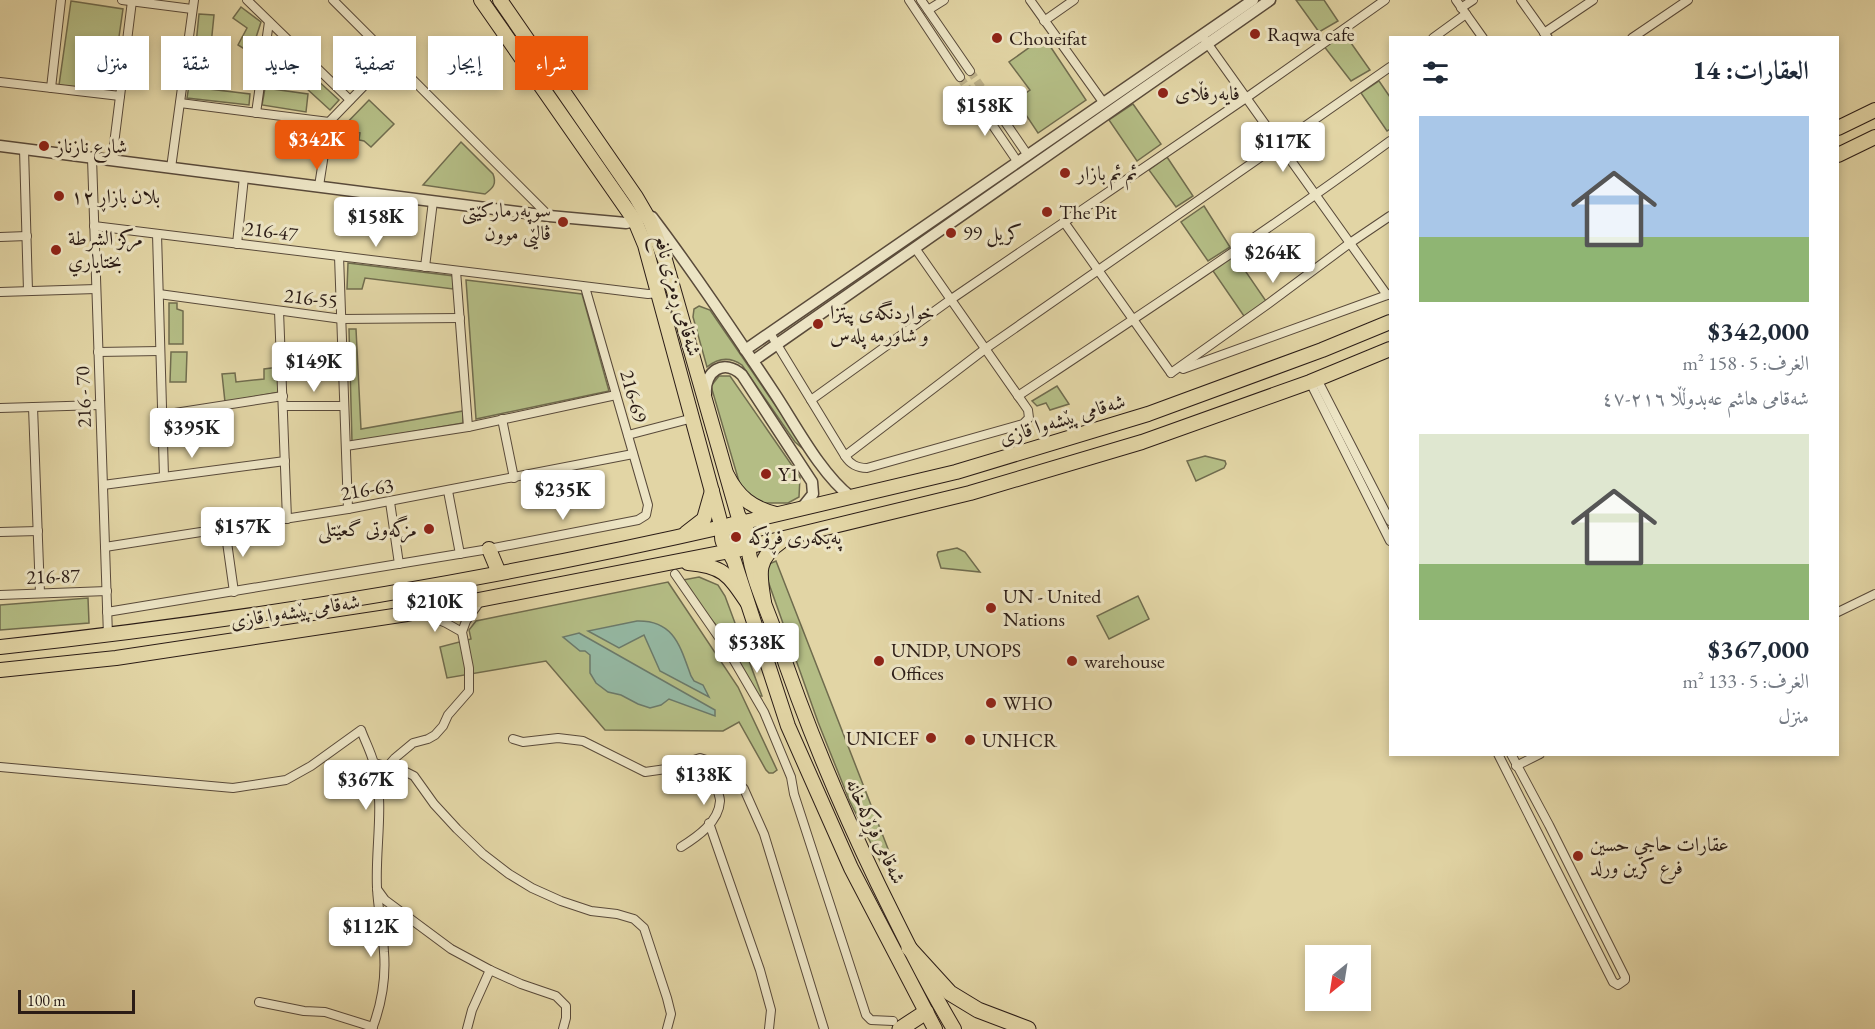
<!DOCTYPE html>
<html lang="ar">
<meta charset="utf-8">
<style>
:root{--surface:#fff;--page:#f2f2f3;--text:#1f2937;--muted:#747a83;--accent:#ea580c}
body{margin:0;font-family:"EB Garamond",Amiri,serif;background:var(--page);color:var(--text);direction:rtl;height:100vh;display:flex;flex-direction:column;font-size:22px;white-space:nowrap}
*{box-sizing:border-box;margin:0}
p{font-size:20px;color:var(--muted)}
.icon{flex:none;width:33px;height:33px;fill:none;stroke:currentColor;stroke-width:2;stroke-linecap:round;stroke-linejoin:round}
.map{position:relative;flex:1;overflow:hidden;direction:ltr}
.drawer{position:absolute;left:1389px;top:36px;width:450px;height:720px;display:flex;flex-direction:column;background:var(--surface);border-radius:0px;box-shadow:0 3px 9px #0003;direction:rtl}
.drawer>*{flex:none}
.hud{position:absolute;left:18px;top:36px;width:570px;height:54px;direction:rtl;display:flex;gap:12px}
.needle{width:39px;rotate:210deg}
.fabs{position:absolute;left:1305px;top:945px;display:grid;gap:12px}
.fabs a{display:grid;place-items:center;width:66px;height:66px;border-radius:0px;background:var(--surface);box-shadow:0 3px 9px #0003;font-size:30px}
.scale{position:absolute;left:18px;bottom:15px;width:117px;box-sizing:border-box;padding-left:6px;border:3px solid #2b1c16;border-top:0;font-size:16px;line-height:21px;white-space:nowrap;color:#2b1c16;-webkit-text-stroke:4px #ece4c4;paint-order:stroke}
.price{position:absolute;translate:-50% -51px;padding:0 14px;border-radius:6px;background:#fff;color:#222;font-size:20px;line-height:39px;filter:drop-shadow(0 2px 3px #0008)}
.price::after{content:'';position:absolute;left:50%;top:36px;width:18px;height:14px;margin-left:-9px;background:inherit;clip-path:polygon(0 0,100% 0,50% 100%)}
.price.current{background:var(--accent);color:#fff}
ul{padding:0;list-style:none}
li{display:grid;align-content:center;gap:12px;height:318px;padding:0 30px}
li span{display:grid;place-items:center;height:186px;border-radius:0px;color:#555}
li>.icon{margin-inline-start:auto}
span .icon{width:108px;height:108px;fill:#fffc;stroke-width:1}
li b{font-size:26px}
h2{display:flex;justify-content:space-between;align-items:center;height:72px;padding:0 30px;font-size:26px}
.tag{padding:0 21px;border-radius:0px;background:var(--surface);box-shadow:0 3px 9px #0003;font-size:21px;line-height:54px}
.tag.current{background:var(--accent);color:#fff}
.map>svg:first-child{display:block}
.green{fill:#b4bd85;stroke:#706c4e;stroke-width:1.5}
.water{fill:#95b9a4;stroke:#6b7a6b;stroke-width:1.5}
.lines{fill:none;stroke-linecap:round;stroke-linejoin:round}
.minor-tunnel{stroke:#bdb088;stroke-width:8;stroke-dasharray:8 4;stroke-linecap:butt}
.minor-casing{stroke:#594a3a;stroke-width:10}
.tertiary-casing{stroke:#594a3a;stroke-width:13}
.primary-casing{stroke:#2b1c16;stroke-width:16}
.trunk-casing{stroke:#2b1c16;stroke-width:16}
.motorway-casing{stroke:#2b1c16;stroke-width:17}
.minor{stroke:#ece4c4;stroke-width:8}
.tertiary{stroke:#ece4c4;stroke-width:10}
.primary{stroke:#e2d5a5;stroke-width:14}
.trunk{stroke:#e2d5a5;stroke-width:14}
.motorway{stroke:#e2d5a5;stroke-width:15}
.poi-dot{fill:#8f2418;stroke:#ece4c4;stroke-width:2}
.labels{text-anchor:middle;stroke-width:6;stroke-linejoin:round;paint-order:stroke}
.poi-label{font-size:20px;fill:#2b1c16;stroke:#ece4c4;text-anchor:start}
.street-label{font-size:20px;fill:#2b1c16;stroke:#ece4c4}
</style>
<div class="map">
<svg width="1875" height="1029" viewBox="0 0 1875 1029">
<rect width="100%" height="100%" fill="#e2d5a5"/>
<filter id="stains"><feTurbulence type="fractalNoise" baseFrequency=".00333" numOctaves="4"/><feColorMatrix values="0 0 0 0 .2 0 0 0 0 .09 0 0 0 0 .02 0 0 0 .5 -.17"/></filter>
<radialGradient id="worn" r=".72"><stop offset=".6" stop-color="#630" stop-opacity="0"/><stop offset="1" stop-color="#630" stop-opacity=".3"/></radialGradient>
<g class="green">
<path d="M1296 0H1324L1338 21 1319 32Z"/>
<path d="M71 1 123 9 111 92 59 85Z"/>
<path d="M241 7 261 22 251 53 238 45 247 28 233 18Z"/>
<path d="M199 14 214 15 210 55 195 54Z"/>
<path d="M1344 33 1370 70 1351 81 1323 45Z"/>
<path d="M1044 37 1086 100 1038 133 1016 100 1030 90 1009 62Z"/>
<path d="M315 78 339 100 330 110 306 88Z"/>
<path d="M190 79 202 81 201 88 250 94 249 105 187 98Z"/>
<path d="M1379 81 1390 97V129L1387 131 1361 93Z"/>
<path d="M265 88 308 94 306 112 262 105Z"/>
<path d="M369 100 394 124 371 147 364 141 359 140 360 133 340 130Z"/>
<path d="M1133 104 1161 144 1137 161 1109 120Z"/>
<path d="M461 142 493 174C497 184 493 188 485 194L423 185Z"/>
<path d="M1167 157 1193 196 1176 207 1149 170Z"/>
<path d="M1204 206 1230 247 1208 261 1181 222Z"/>
<path d="M1233 253 1268 304 1246 319 1211 268Z"/>
<path d="M348 263 454 276 453 289 365 278 362 289H347Z"/>
<path d="M466 280 582 294 609 391 476 419Z"/>
<path d="M169 303H177V309L183 311V344H169Z"/>
<path d="M699 306 710 310 808 453 795 442 742 365C729 356 718 358 707 367L693 317 694 309Z"/>
<path d="M349 329H356L361 429 463 411V423L352 442Z"/>
<path d="M171 352H187L186 382H170Z"/>
<path d="M279 367 280 392 225 402 222 374 235 373 236 382 264 379V369Z"/>
<path d="M719 376H730L800 477 799 497 788 503H756L740 485 711 386Z"/>
<path d="M1057 386 1069 404 1050 410 1046 403 1037 406 1032 401Z"/>
<path d="M1205 456 1225 461 1226 464 1224 468 1196 481 1187 461Z"/>
<path d="M957 548 965 552 980 572 941 568 937 555 938 552Z"/>
<path d="M776 561 892 859 881 863 850 802 818 722 768 581 767 570 769 564Z"/>
<path d="M699 577 718 585 725 596 762 696H756L721 631 693 598 683 580Z"/>
<path d="M668 582 738 687 777 770 773 773H769L766 770 739 722 723 731 605 730 546 661 447 678 440 647 471 639 469 630 476 621Z"/>
<path d="M1138 596 1149 619 1109 639 1097 616Z"/>
<path d="M88 598 89 623 0 630V605Z"/>
</g>
<g class="water">
<path d="M637 621C674 620 680 646 691 676L694 681 703 685 709 697 660 671 644 635 619 648 588 631Z"/>
<path d="M579 633 715 710V716L669 699 661 705 650 708 638 704 621 695 608 692 596 683 590 673V655L585 651H580L563 637Z"/>
</g>
<g class="lines">
<g class="minor-tunnel">
<path d="M970 71 984 91"/>
<path d="M960 77 974 98"/>
</g>
<g class="minor-casing">
<g id="minor">
<path d="M122 0 192 9"/>
<path d="M247 0 350 100"/>
<path d="M333 0 549 216"/>
<path d="M909 0 960 77"/>
<path d="M921 0 970 71"/>
<path d="M1030 0 1103 102"/>
<path d="M1456 0 1483 38"/>
<path d="M1521 0 1548 38"/>
<path d="M1461 8 1473 0"/>
<path d="M928 10 944 0"/>
<path d="M1044 21 1074 0"/>
<path d="M1544 33 1593 0"/>
<path d="M1433 38 1466 14"/>
<path d="M1632 38 1688 0"/>
<path d="M1205 40 1387 295"/>
<path d="M0 82 120 96"/>
<path d="M51 88 61 0"/>
<path d="M984 91 1027 154"/>
<path d="M974 98 1017 161"/>
<path d="M180 103 329 122"/>
<path d="M256 113 269 22"/>
<path d="M24 149 28 291"/>
<path d="M92 158 108 636"/>
<path d="M112 160 132 1"/>
<path d="M171 168 194 0"/>
<path d="M319 186 329 122 391 58"/>
<path d="M1064 222 1171 373"/>
<path d="M94 226 648 294 659 293"/>
<path d="M157 234 164 476"/>
<path d="M0 237 27 236"/>
<path d="M237 244 244 177"/>
<path d="M339 256 348 509"/>
<path d="M425 267 433 201"/>
<path d="M456 271 468 427"/>
<path d="M0 292 96 289"/>
<path d="M159 294 342 319 460 318"/>
<path d="M279 311 287 519"/>
<path d="M770 333 845 456C850 464 856 468 867 468L1023 424 1029 418 1028 410 915 248"/>
<path d="M98 352 160 351"/>
<path d="M1183 369 1390 294"/>
<path d="M1171 373 1268 304 1350 243 1390 216"/>
<path d="M1317 379 1390 521"/>
<path d="M1310 382 1390 541"/>
<path d="M1018 396C1143 313 1269 230 1390 141"/>
<path d="M811 400 950 300 1246 98 1385 0"/>
<path d="M284 406H344"/>
<path d="M33 407 40 593"/>
<path d="M0 408 100 405"/>
<path d="M162 415 283 396"/>
<path d="M502 419 514 478"/>
<path d="M628 435 693 418"/>
<path d="M346 446 468 427 616 395"/>
<path d="M845 456 985 349 1390 67"/>
<path d="M103 485 285 461"/>
<path d="M448 491 460 554"/>
<path d="M390 502 399 564"/>
<path d="M225 528 234 592"/>
<path d="M0 532 38 531"/>
<path d="M105 547 348 509 633 454"/>
<path d="M675 574 729 652 764 712 791 777 794 794 866 1015 871 1020 893 1021"/>
<path d="M0 595 107 591"/>
<path d="M107 612 489 549 638 520 646 515 648 505 585 287"/>
<path d="M1838 612 1875 594"/>
<path d="M422 613 446 623 462 632"/>
<path d="M513 739 523 742 558 738 583 741 645 772 666 769 700 758 722 765 744 789 764 834 824 1029"/>
<path d="M1498 754 1613 982 1618 985 1625 980V977L1549 825 1511 754"/>
<path d="M374 763 402 770 414 776 434 804 457 829 483 854 509 874 532 888 561 901 591 911 617 914 634 919 644 928 667 998 671 1014 667 1029"/>
<path d="M388 766 395 758 413 743 428 739 435 735 443 726 448 715 469 691V668L462 632 466 621 481 600"/>
<path d="M1516 766 1540 754"/>
<path d="M0 767 233 788 286 780 311 766 361 730C365 741 371 752 374 764 385 804 375 847 377 888 378 910 383 931 384 952 386 978 381 1006 372 1029"/>
<path d="M709 823 760 970 771 1010 769 1029"/>
<path d="M681 847C697 837 719 822 720 801 720 793 709 769 706 760"/>
<path d="M377 889 385 900 451 949 490 970 521 984 556 996 566 1006V1018L563 1029"/>
<path d="M259 1002 304 1011 325 1012 373 1027"/>
<path d="M467 1029 472 1010 490 970"/>
</g>
</g>
<g class="tertiary-casing">
<g id="tertiary">
<path d="M0 146 549 216 626 223 635 221"/>
<path d="M652 217C695 274 735 334 775 394 796 426 821 474 851 497"/>
<path d="M745 350 1253 0"/>
<path d="M753 361 1270 0"/>
<path d="M706 394C704 371 724 358 742 375L812 482 813 494 801 509"/>
</g>
</g>
<g class="primary-casing">
<g id="primary">
<path d="M481 0 635 221 645 245 720 521 723 537"/>
<path d="M500 0 636 197 650 221 665 260 738 515 747 531"/>
<path d="M748 539C748 570 766 606 776 635 804 720 839 803 878 884 902 933 926 982 954 1029"/>
<path d="M726 546 734 561 788 726 851 868 935 1029"/>
</g>
</g>
<g class="trunk-casing">
<g id="trunk">
<path d="M1838 128 1875 110"/>
<path d="M1838 155 1875 137"/>
<path d="M727 475C738 497 752 508 776 514"/>
<path d="M736 524 956 472 1148 414 1322 350 1390 322"/>
<circle cx="735" cy="537" r="13"/>
<path d="M686 533 704 519 712 491"/>
<path d="M743 548 970 493 1142 442 1310 382 1390 349"/>
<path d="M489 549 499 573"/>
<path d="M688 563C723 566 728 574 747 602"/>
<path d="M764 602C759 573 756 559 782 541"/>
<path d="M0 647C246 621 490 580 731 525"/>
<path d="M0 670 116 658 407 614 735 550"/>
</g>
</g>
<g class="motorway-casing">
<g id="motorway">
<path d="M909 948 950 993 978 1010 1028 1029"/>
<path d="M900 1029 926 1012"/>
</g>
</g>
<use href="#minor" class="minor"/>
<use href="#tertiary" class="tertiary"/>
<use href="#primary" class="primary"/>
<use href="#trunk" class="trunk"/>
<use href="#motorway" class="motorway"/>
</g>
<g class="poi-dot">
<circle cx="1255" cy="34" r="6"/>
<circle cx="997" cy="38" r="6"/>
<circle cx="1163" cy="93" r="6"/>
<circle cx="44" cy="146" r="6"/>
<circle cx="1065" cy="173" r="6"/>
<circle cx="59" cy="196" r="6"/>
<circle cx="1047" cy="212" r="6"/>
<circle cx="563" cy="222" r="6"/>
<circle cx="951" cy="233" r="6"/>
<circle cx="56" cy="250" r="6"/>
<circle cx="818" cy="324" r="6"/>
<circle cx="766" cy="474" r="6"/>
<circle cx="429" cy="529" r="6"/>
<circle cx="736" cy="537" r="6"/>
<circle cx="991" cy="608" r="6"/>
<circle cx="879" cy="661" r="6"/>
<circle cx="1072" cy="661" r="6"/>
<circle cx="991" cy="703" r="6"/>
<circle cx="931" cy="738" r="6"/>
<circle cx="970" cy="740" r="6"/>
<circle cx="1578" cy="856" r="6"/>
</g>
<g class="labels">
<g class="poi-label">
<text x="1267" y="41">Raqwa cafe</text>
<text x="1009" y="45">Choueifat</text>
<text x="1175" y="100">فايەرفڵای</text>
<text x="56" y="153">شارع نازناز</text>
<text x="1077" y="180">ئم ئم بازار</text>
<text x="71" y="203">بلان بازاڕ ١٢</text>
<text x="551" y="217" text-anchor="end">سوپەرمارکێتی<tspan x="551" dy="23">ڤالێی موون</tspan></text>
<text x="1059" y="219">The Pit</text>
<text x="963" y="240">99 كريل</text>
<text x="68" y="245">مركز الشرطة<tspan x="68" dy="23">بختاياري</tspan></text>
<text x="830" y="319">خواردنگەی پیتزا<tspan x="830" dy="23">و شاورمە پلەس</tspan></text>
<text x="778" y="481">Y1</text>
<text x="417" y="536" text-anchor="end">مزگەوتی گعێتلی</text>
<text x="748" y="544">پەیکەری فڕۆکە</text>
<text x="1003" y="603">UN - United<tspan x="1003" dy="23">Nations</tspan></text>
<text x="891" y="657">UNDP, UNOPS<tspan x="891" dy="23">Offices</tspan></text>
<text x="1084" y="668">warehouse</text>
<text x="1003" y="710">WHO</text>
<text x="919" y="745" text-anchor="end">UNICEF</text>
<text x="982" y="747">UNHCR</text>
<text x="1590" y="851">عقارات حاجي حسين<tspan x="1590" dy="23">فرع كرين ورلد</tspan></text>
</g>
<g class="street-label">
<text transform="translate(271 231) rotate(7)" y="7">216-47</text>
<text transform="translate(678 295) rotate(74)" y="7">شەقامی ڕەمزی نافع</text>
<text transform="translate(311 298) rotate(7)" y="7">216-55</text>
<text transform="translate(634 396) rotate(74)" y="7">216-69</text>
<text transform="translate(83 397) rotate(-92)" y="7">216 - 70</text>
<text transform="translate(1062 419) rotate(-17)" y="7">شەقامی پێشەوا قازی</text>
<text transform="translate(367 489) rotate(-10)" y="7">216-63</text>
<text transform="translate(53 576) rotate(-2)" y="7">216-87</text>
<text transform="translate(295 611) rotate(-9)" y="7">شەقامی پێشەوا قازی</text>
<text transform="translate(876 831) rotate(65)" y="7">شەقامی فڕۆکەخانە</text>
</g>
</g>
<rect width="100%" height="100%" filter="url(#stains)"/>
<rect width="100%" height="100%" fill="url(#worn)"/>
</svg>
<div class="fabs">
<a><svg class="needle" viewBox="-14 -14 28 28"><path d="M0-13l5 13h-10z" fill="#e53935"/><path d="M0 13l5-13h-10z" fill="#747a83"/></svg></a>
</div>
<div class="scale">100 m</div>
<b class="price" style="left:985px;top:137px">$158K</b>
<b class="price current" style="left:317px;top:171px">$342K</b>
<b class="price" style="left:1283px;top:173px">$117K</b>
<b class="price" style="left:376px;top:248px">$158K</b>
<b class="price" style="left:1273px;top:284px">$264K</b>
<b class="price" style="left:314px;top:393px">$149K</b>
<b class="price" style="left:192px;top:459px">$395K</b>
<b class="price" style="left:563px;top:521px">$235K</b>
<b class="price" style="left:243px;top:558px">$157K</b>
<b class="price" style="left:435px;top:633px">$210K</b>
<b class="price" style="left:757px;top:674px">$538K</b>
<b class="price" style="left:704px;top:806px">$138K</b>
<b class="price" style="left:366px;top:811px">$367K</b>
<b class="price" style="left:371px;top:958px">$112K</b>
<div class="hud">
<a class="tag current">شراء</a>
<a class="tag">إيجار</a>
<a class="tag">تصفية</a>
<a class="tag">جديد</a>
<a class="tag">شقة</a>
<a class="tag">منزل</a>
</div>
<section class="drawer">
<h2>العقارات: 14<svg class="icon" aria-label="filters" viewBox="0 0 24 24"><path d="M4 7h16M4 17h16"/><circle cx="9" cy="7" r="2"/><circle cx="15" cy="17" r="2"/></svg></h2>
<ul>
<li><span style="background:linear-gradient(#a9c7e8 65%,#8fb573 0)"><svg class="icon" aria-label="home" viewBox="0 0 24 24"><path d="M3 11l9-7 9 7M6 9v11h12V9"/></svg></span><div><b>$342,000</b><p>الغرف: 5 · 158 m²</p><p>شەقامی هاشم عەبدوڵڵا ٢١٦-٤٧</p></div></li>
<li><span style="background:linear-gradient(#dfe7d0 70%,#8fb573 0)"><svg class="icon" aria-label="home" viewBox="0 0 24 24"><path d="M3 11l9-7 9 7M6 9v11h12V9"/></svg></span><div><b>$367,000</b><p>الغرف: 5 · 133 m²</p><p>منزل</p></div></li>
</ul>
</section>
</div>
